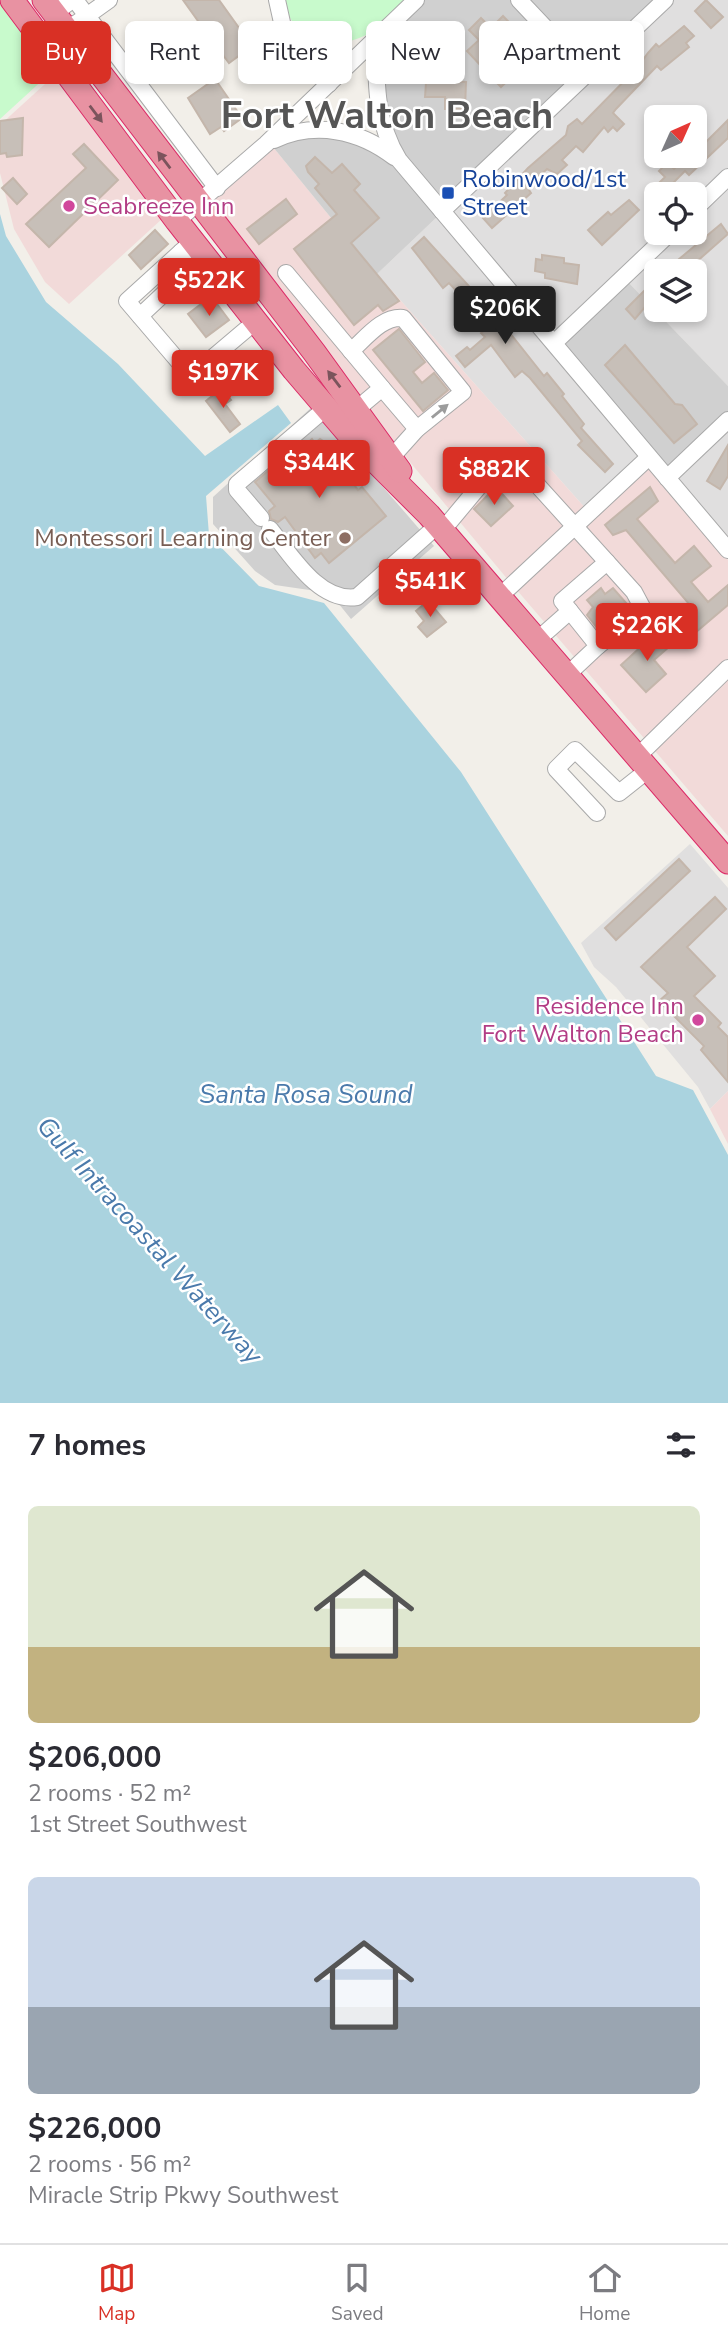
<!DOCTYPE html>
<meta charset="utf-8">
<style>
:root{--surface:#fff;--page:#f2f2f3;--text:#2b2b33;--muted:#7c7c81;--line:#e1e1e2;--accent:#d93025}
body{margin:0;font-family:"Nunito Sans",sans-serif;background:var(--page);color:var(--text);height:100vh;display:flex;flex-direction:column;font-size:26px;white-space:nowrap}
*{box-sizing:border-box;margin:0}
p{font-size:23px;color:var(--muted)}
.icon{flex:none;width:38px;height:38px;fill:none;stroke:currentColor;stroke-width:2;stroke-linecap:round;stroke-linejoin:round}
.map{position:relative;height:1403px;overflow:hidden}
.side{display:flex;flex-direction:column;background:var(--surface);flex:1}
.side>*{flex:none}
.guide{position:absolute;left:21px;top:21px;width:686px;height:63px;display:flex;gap:14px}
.needle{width:46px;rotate:45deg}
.tools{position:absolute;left:644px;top:105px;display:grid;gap:14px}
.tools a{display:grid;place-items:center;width:63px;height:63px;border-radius:10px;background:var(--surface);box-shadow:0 4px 10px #0003;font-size:35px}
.price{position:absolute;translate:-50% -60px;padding:0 16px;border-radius:7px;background:var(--accent);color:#fff;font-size:23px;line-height:46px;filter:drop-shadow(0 2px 4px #0008)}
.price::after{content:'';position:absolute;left:50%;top:42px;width:21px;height:16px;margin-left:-10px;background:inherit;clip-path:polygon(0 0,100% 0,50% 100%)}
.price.active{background:#222;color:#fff}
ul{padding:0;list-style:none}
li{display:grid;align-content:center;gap:14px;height:371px;padding:0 28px}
li span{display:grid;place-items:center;height:217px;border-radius:10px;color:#555}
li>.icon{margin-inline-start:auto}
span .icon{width:126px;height:126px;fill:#fffc;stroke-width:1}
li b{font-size:30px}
h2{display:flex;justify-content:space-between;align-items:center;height:84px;padding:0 28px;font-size:30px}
.chip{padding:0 24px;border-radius:10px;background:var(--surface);box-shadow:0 4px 10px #0003;font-size:24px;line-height:63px}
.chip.active{background:var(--accent);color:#fff}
.tab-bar{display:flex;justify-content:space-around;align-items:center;height:98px;border-top:2px solid var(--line);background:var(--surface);font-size:19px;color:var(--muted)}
.tab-bar a{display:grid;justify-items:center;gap:4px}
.tab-bar .active{color:var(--accent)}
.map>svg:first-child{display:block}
.residential{fill:#e0dfdf;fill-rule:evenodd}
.commercial{fill:#f2dad9}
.religious{fill:#d0d0d0}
.park{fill:#c8facc}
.water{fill:#aad3df}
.building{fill:#c7bfb8;stroke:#c4b6ab;stroke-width:2}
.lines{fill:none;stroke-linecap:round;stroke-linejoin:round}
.minor-casing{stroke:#a9a9a9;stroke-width:18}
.highway-casing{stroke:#dc2a67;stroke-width:25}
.minor{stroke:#fff;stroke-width:16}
.highway{stroke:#e892a2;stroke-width:23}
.oneway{fill:#7b545c}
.oneway2{fill:#9c9c9c}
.transit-dot{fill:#1a4fb4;stroke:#fff;stroke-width:2.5}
.hotel-dot{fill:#d1479c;stroke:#fff;stroke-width:2.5}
.education-dot{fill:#8d6e63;stroke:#fff;stroke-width:2.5}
.labels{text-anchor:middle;stroke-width:5;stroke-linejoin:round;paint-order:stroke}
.transit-label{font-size:24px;fill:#164399;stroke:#fff;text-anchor:start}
.hotel-label{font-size:24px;fill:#b23c85;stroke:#fff;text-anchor:start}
.education-label{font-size:24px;fill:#785e54;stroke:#fff;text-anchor:end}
.water-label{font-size:26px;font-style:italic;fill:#4a7aab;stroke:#fff}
.town-label{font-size:38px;font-weight:bold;fill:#555;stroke:#fff}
</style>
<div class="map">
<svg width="728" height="1403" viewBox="0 0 728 1403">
<rect width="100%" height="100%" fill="#f2efe9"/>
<g class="residential">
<path d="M673 0H728V170L695 202V194H656V233H662L555 335 451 211ZM656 117H695V156H656Z"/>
<path d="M728 185V386L627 281 678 233H695V217ZM656 271H695V310H656Z"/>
<path d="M438 216 641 457 586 509 377 274Z"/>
<path d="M728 428V541L675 478Z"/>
<path d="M690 844 728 888V1091L710 1109 698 1087 616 987 594 967 581 943Z"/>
</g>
<g class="commercial">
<path d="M56 74 163 218 69 304 45 282 14 229 0 173V125Z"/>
<path d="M273 147 377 274 586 509 509 581 380 426 210 201Z"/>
<path d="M648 465 728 560V836L516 589Z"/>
<path d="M728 1091V1144L710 1109Z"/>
</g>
<g class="religious">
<path d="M424 0H510L580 74 443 203 404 156 385 113 382 40Z"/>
<path d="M527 0H656L589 65Z"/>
<path d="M303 137 350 139 395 165 438 216 377 274 273 147Z"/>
<path d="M627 281 728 386V413L668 470 562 343Z"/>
<path d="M313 406 434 546 351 619 330 593 275 585 255 571 213 524V497Z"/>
</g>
<g class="park">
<path d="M0 0H12L59 65 0 119Z"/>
<path d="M284 0H407C395 11 383 26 370 33 334 53 292 43 284 0Z"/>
</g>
<path class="water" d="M0 214 6 236 46 302 118 364 205 456 278 405 291 423 206 496 209 535 259 586 324 603 461 772 656 1076 693 1090 728 1155V1403H0Z"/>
<g class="building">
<path d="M183 0H219L252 46 229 63 208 35 201 47 190 49 185 43 187 36 203 28Z"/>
<path d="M706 0 723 17 711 28 695 11Z"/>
<path d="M503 16 538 52 501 87 467 51 479 40 469 30 481 18 491 28Z"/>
<path d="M684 26 694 36 686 43 689 47 661 70 657 66 616 109 613 113 624 124 617 131 613 127 608 132 604 127 583 152 576 146 562 160 567 165 557 174 547 169 532 183 529 190 531 193 492 228 483 218 507 195 505 193 528 168 566 135 568 126 577 119 582 124 637 68 648 53 656 44 659 47Z"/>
<path d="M215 79 242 118 224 131 221 127 210 134 188 98Z"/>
<path d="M446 81 466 82 465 109H445V97H425L426 83Z"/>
<path d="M23 118 22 155 7 157 6 153 0 154V121Z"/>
<path d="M728 120V138L689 175 685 171 671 185 674 189 668 194H648L665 177 659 171 667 163 674 169 688 156H695V142L700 148Z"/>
<path d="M84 144 118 180 49 247 26 224 86 168 73 154Z"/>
<path d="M315 157 332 173 342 164 360 184 354 190 379 218 351 243 399 301 383 311 378 305 354 325 294 249 337 214 315 188 319 184 308 172 306 166Z"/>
<path d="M13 178 27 194 17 204 2 188Z"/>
<path d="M286 199 297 214 259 244 247 229Z"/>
<path d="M629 200 639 210 602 245 588 230 608 212 611 215Z"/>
<path d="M721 224 728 234 686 271H677L672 265Z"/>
<path d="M155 230 168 244 141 269 129 255Z"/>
<path d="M424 237 498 318 544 376 547 373 564 394 562 396 584 424 581 428 613 464 605 472 578 445 582 441 530 378 522 371 515 377 491 345 465 367 456 356 467 347 470 350 485 337 481 333 486 329 471 312 466 316 456 306 464 299 449 283 443 288 412 248Z"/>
<path d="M542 255 564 258V263L579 265 577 284 545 278V273L535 271 536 259 542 260Z"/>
<path d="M656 279V294L635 319 626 309Z"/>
<path d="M214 300 229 320 206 337 188 314 201 304 204 307Z"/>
<path d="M399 329 425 362 413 372 422 383 434 373 448 390 423 411 373 350Z"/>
<path d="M625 345 675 404 682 405 697 424 674 443 605 365Z"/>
<path d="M222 388 231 400 225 404 240 424 230 432 206 401Z"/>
<path d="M312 439 315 443 320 439 326 443 336 458 332 461 346 475 345 481 352 482 358 490 362 487 386 516 329 563 321 553 315 558 285 517 278 522 271 519 269 511 275 506 255 482 301 443 304 446Z"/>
<path d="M728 445V476L720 489 707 481Z"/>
<path d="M496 487 513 506 491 526 474 509Z"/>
<path d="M650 487 658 501 637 519 675 563 694 546 711 566 691 582 708 602 728 585V605L696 632 688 623 696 612 626 530 613 535 605 525Z"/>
<path d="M601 588 605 594 613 588 627 604 615 619 598 629 587 615 593 607 587 600Z"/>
<path d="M428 601 446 622 427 637 418 627 424 621 416 611Z"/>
<path d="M656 633 669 647 654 660 666 674 646 692 621 665Z"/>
<path d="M679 859 690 871 616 940 605 928Z"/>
<path d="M715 897 726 909 687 947 715 976 694 996 721 1023 718 1027 728 1037V1082L701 1050 704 1046 659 1001 668 993 641 967Z"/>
</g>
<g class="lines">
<g class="minor-casing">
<g id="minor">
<path d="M72 0 60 9V23L74 25 109 0"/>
<path d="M75 0 217 188"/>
<path d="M277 0 283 27 329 84"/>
<path d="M519 0 588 73"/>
<path d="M376 38C376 82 375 121 399 160L728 550"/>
<path d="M274 140C315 121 359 130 394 157"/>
<path d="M695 209 728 177"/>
<path d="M442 211 665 0"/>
<path d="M177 221 266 144 416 0"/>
<path d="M193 241 127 301 191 376 256 321"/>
<path d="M286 273 382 388 357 409"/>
<path d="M140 316 188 271 181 252"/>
<path d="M554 343 670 233"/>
<path d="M351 351C366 338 382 316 403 318L463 392 417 429 391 458"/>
<path d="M382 388 417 429"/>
<path d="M667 478 728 420"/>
<path d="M261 518 237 490V484L326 408"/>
<path d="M270 529C291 555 319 603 357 597L438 525"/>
<path d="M442 531 486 478 513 465 521 467 607 562 562 601 598 646 566 676"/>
<path d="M498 598 649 457"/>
<path d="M536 641 570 611"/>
<path d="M598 646 638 614 642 607 634 592 607 562"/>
<path d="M637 757 728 668"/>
<path d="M597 813 556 769 575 750 619 793 648 770"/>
</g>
</g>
<g class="highway-casing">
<g id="highway">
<path d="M12 0 177 221 294 370 353 439 429 515 728 862"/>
<path d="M44 0 314 352 400 471"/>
</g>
</g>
<use href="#minor" class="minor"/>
<use href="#highway" class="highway"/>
</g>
<defs><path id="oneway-solid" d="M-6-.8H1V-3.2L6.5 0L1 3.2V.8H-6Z" transform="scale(1.75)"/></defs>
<g class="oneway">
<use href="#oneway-solid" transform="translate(96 114) rotate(53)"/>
<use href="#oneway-solid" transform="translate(164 160) rotate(-127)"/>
<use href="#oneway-solid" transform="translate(334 379) rotate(-127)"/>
</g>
<use class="oneway2" href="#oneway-solid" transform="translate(440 411) rotate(-39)"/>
<rect class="transit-dot" x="441" y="186" width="14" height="14" rx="3.5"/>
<g class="hotel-dot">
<circle cx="69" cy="206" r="7"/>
<circle cx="698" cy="1020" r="7"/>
</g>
<circle class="education-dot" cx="345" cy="538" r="7"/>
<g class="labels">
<g class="transit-label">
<text x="462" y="187">Robinwood/1st<tspan x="462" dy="28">Street</tspan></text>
</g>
<g class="hotel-label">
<text x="83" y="214">Seabreeze Inn</text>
<text x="684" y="1014" text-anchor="end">Residence Inn<tspan x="684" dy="28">Fort Walton Beach</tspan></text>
</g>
<g class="education-label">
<text x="331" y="546">Montessori Learning Center</text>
</g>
<g class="water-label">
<text x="306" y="1103">Santa Rosa Sound</text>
<text transform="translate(150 1240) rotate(48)" y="9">Gulf Intracoastal Waterway</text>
</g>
<g class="town-label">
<text x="387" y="128">Fort Walton Beach</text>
</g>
</g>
</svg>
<div class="tools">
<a><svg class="needle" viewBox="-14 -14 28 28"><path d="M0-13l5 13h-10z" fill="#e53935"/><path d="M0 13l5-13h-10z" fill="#7c7c81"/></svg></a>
<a><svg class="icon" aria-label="locate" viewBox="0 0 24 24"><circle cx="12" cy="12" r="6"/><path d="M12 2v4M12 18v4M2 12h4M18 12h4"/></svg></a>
<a><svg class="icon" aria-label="layers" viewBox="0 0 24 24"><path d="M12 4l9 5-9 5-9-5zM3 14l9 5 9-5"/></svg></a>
</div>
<b class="price" style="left:209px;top:318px">$522K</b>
<b class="price active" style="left:505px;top:346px">$206K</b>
<b class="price" style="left:223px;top:410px">$197K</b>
<b class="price" style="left:319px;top:500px">$344K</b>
<b class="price" style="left:494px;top:507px">$882K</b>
<b class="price" style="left:430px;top:619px">$541K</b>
<b class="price" style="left:647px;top:663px">$226K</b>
<div class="guide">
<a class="chip active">Buy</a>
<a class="chip">Rent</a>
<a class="chip">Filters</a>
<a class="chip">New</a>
<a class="chip">Apartment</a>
</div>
</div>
<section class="side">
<h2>7 homes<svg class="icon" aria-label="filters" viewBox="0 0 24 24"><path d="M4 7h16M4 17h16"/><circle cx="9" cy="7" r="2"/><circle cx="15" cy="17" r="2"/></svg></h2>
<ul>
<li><span style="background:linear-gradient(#dfe7d0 65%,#c2b280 0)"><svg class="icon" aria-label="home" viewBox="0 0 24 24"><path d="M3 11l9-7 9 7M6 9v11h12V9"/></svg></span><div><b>$206,000</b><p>2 rooms · 52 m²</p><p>1st Street Southwest</p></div></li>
<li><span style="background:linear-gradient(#c9d6e8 60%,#9aa5b1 0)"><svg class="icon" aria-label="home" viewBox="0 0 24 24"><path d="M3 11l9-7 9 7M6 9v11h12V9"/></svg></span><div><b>$226,000</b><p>2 rooms · 56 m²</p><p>Miracle Strip Pkwy Southwest</p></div></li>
</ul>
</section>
<nav class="tab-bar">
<a class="active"><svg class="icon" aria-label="map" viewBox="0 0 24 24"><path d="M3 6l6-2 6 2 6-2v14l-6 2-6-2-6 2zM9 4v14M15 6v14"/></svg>Map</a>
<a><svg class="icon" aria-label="saved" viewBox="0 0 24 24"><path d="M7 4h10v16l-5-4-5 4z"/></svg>Saved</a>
<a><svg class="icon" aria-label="home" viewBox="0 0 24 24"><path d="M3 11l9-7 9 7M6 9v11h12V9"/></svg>Home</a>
</nav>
